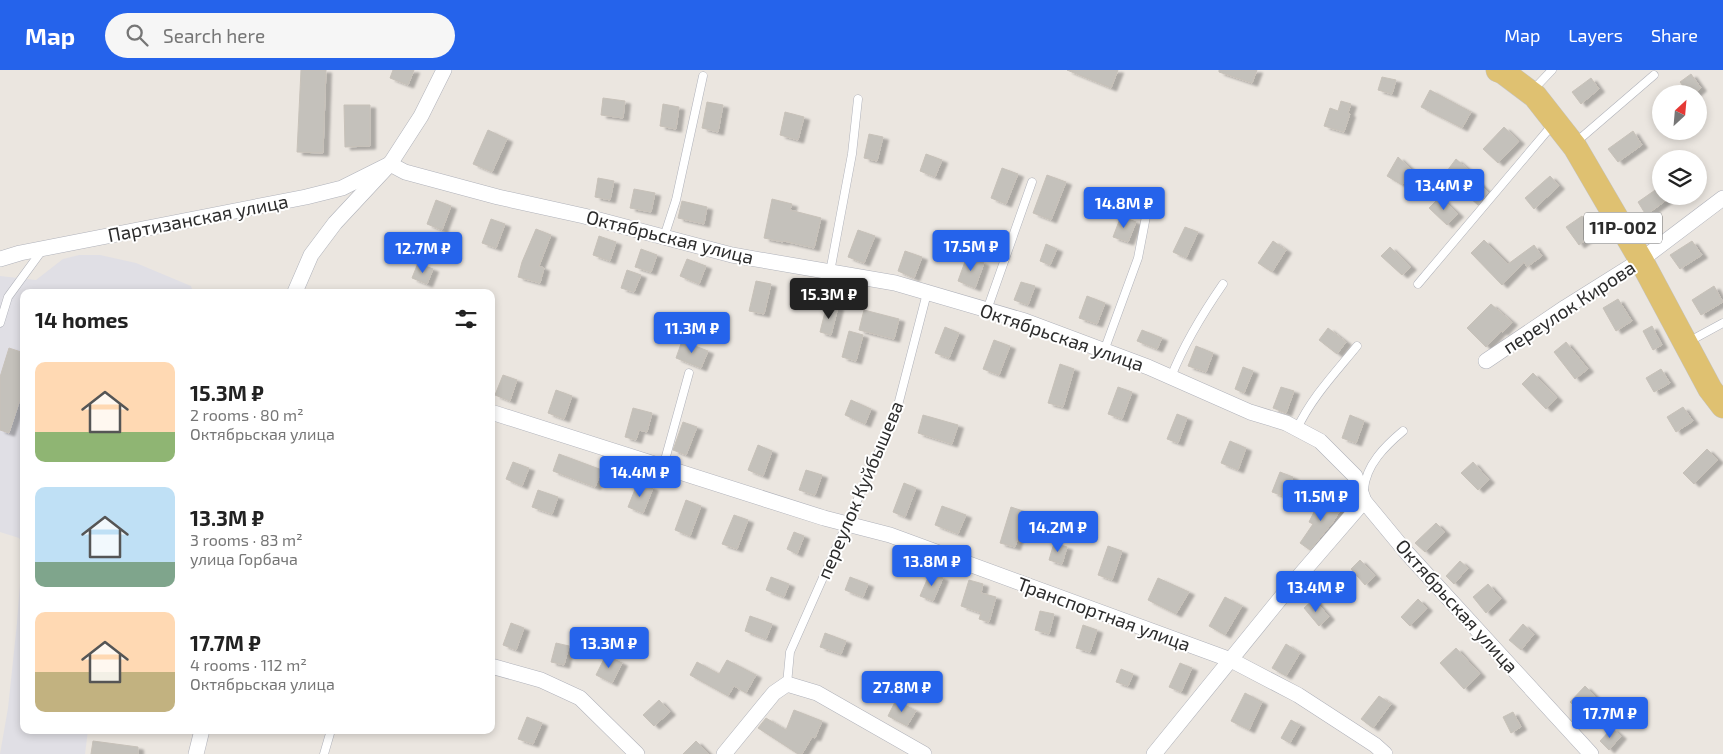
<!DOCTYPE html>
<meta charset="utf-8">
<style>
:root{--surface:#fff;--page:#f6f6f6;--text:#222;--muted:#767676;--accent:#2563eb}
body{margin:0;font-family:"Exo 2",sans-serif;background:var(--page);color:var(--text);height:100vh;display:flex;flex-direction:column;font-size:19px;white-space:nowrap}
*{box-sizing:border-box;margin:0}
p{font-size:16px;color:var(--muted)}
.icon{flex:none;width:28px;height:28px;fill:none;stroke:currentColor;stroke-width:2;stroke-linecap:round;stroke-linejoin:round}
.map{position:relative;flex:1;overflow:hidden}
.side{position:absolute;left:20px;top:219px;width:475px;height:445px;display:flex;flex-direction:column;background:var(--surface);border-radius:10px;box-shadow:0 2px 8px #0003}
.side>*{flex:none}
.needle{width:32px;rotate:26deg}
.controls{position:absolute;left:1652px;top:15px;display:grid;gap:10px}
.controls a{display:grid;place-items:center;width:55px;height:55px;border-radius:50%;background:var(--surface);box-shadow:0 2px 8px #0003;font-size:25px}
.price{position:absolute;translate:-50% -42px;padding:0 11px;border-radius:5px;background:var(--accent);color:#fff;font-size:16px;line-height:32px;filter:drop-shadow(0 1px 2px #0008)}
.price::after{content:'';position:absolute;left:50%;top:30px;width:15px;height:11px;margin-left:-8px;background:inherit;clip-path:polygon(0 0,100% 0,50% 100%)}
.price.active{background:#222;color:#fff}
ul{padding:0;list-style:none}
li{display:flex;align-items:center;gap:15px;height:125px;padding:0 15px}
li span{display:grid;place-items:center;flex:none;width:140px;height:100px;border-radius:10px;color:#555}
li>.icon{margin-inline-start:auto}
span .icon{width:60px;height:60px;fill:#fffc;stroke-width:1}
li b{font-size:21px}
h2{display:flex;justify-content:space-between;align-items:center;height:60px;padding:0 15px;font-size:21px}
header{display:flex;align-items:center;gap:30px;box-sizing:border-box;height:70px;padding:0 25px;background:var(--accent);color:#fff}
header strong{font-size:24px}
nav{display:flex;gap:28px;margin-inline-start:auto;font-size:18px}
.search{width:350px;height:45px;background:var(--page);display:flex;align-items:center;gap:12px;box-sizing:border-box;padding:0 18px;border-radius:28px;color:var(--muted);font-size:19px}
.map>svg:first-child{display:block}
.industrial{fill:#e0dfe5}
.building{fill:#c4c1bb;stroke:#c7c1b9;filter:url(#shadow)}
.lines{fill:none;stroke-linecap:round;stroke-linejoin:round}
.service-casing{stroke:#b0b2ba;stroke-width:9}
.minor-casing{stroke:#b0b2ba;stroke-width:16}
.primary-casing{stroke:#c4c4c4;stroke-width:25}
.service{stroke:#fff;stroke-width:8}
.minor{stroke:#fff;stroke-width:15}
.primary{stroke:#dfc171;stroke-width:24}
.labels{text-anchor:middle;stroke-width:4;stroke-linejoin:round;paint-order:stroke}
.shield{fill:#fff;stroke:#6b6b6b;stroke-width:1}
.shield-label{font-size:18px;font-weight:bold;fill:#2c2c2c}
.street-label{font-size:19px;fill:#2c2c2c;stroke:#fff}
</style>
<header>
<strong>Map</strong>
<div class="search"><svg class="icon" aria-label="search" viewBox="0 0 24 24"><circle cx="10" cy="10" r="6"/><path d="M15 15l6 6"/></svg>Search here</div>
<nav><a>Map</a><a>Layers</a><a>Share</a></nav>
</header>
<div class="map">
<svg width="1723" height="684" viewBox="0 0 1723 684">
<defs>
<filter id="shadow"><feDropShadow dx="5.5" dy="3" stdDeviation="1" flood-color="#0004"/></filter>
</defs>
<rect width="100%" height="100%" fill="#ebe6e0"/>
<path class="industrial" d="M79 185H100L136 193 191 216 193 222H24V660H88L85 684H0L8 638 17 553 23 475 19 468 0 462V206L36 210 63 189Z"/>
<g class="building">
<path d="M301 0H326L323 83 297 82Z"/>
<path d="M393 0H414L408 15 390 8Z"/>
<path d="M1067 0H1118L1111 18Z"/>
<path d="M1219 0H1257L1252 13 1219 2Z"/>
<path d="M1691 4 1701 18 1694 24H1689L1680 12Z"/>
<path d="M1382 7 1396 10 1392 24 1378 20Z"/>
<path d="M1591 8 1599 19 1581 34 1572 22Z"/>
<path d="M1430 20 1471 42 1462 58 1421 37Z"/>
<path d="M603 28 625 31 623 48 601 45Z"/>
<path d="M1341 31 1351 34 1348 43 1350 44 1344 62 1324 56 1330 38 1338 41Z"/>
<path d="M707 32 723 35 718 62 702 58Z"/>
<path d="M663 34 679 37 676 59 660 56Z"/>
<path d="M344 35H370V76L345 77Z"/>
<path d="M785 42 804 47 798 70 780 65Z"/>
<path d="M1504 57 1519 71 1498 93 1483 79Z"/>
<path d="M488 60 507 69 492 102 473 94Z"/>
<path d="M1633 61 1642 75 1618 92 1608 79Z"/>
<path d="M869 64 883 67 877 91 864 88Z"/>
<path d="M926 84 942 90 935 107 920 101Z"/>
<path d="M1398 87 1411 99 1402 115 1387 106Z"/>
<path d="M1456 89 1469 100 1468 102 1488 122 1478 135 1444 105Z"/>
<path d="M1002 98 1018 104 1006 134 991 128Z"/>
<path d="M1047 105 1066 112 1051 150 1033 143Z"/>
<path d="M1550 106 1559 116 1534 139 1525 128Z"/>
<path d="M598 108 614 111 610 130 595 127Z"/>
<path d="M1661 116V126H1672L1646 145 1638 132Z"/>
<path d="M634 119 655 123 651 142 630 138Z"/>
<path d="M1440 127 1458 144 1447 155 1429 138Z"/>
<path d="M772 129 792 134 790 140 821 148 814 178 784 171 783 172 764 168Z"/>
<path d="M436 130 451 136 442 160 427 154Z"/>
<path d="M682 131 707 137 704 154 678 148Z"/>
<path d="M1121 146 1136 152 1128 172 1113 167Z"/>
<path d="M1582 146 1594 164 1579 175 1566 157Z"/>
<path d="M491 149 505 154 496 178 482 173Z"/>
<path d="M1185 157 1198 162 1186 188 1173 182Z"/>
<path d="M536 159 551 165 539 196 544 198 540 213 518 207 522 192Z"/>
<path d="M858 160 875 166 864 193 848 187Z"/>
<path d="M599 166 616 172 610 191 593 185Z"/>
<path d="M1484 170 1508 194 1534 175 1542 186 1527 197 1524 192 1502 215 1471 183Z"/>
<path d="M1273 171 1286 180 1272 202 1258 193Z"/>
<path d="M1692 171 1702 185 1680 199 1670 185Z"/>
<path d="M1046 174 1057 179 1050 195 1040 191Z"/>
<path d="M1390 177 1411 197 1402 205 1381 186Z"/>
<path d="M641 179 657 185 651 202 635 197Z"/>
<path d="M905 181 922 187 914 208 898 201Z"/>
<path d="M967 186 984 193 975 218 958 211Z"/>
<path d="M687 189 706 196 699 214 680 206Z"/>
<path d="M418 193 433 199 427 214 412 208Z"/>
<path d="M627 200 641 205 634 222 621 218Z"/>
<path d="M756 211 771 214 764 244 749 241Z"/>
<path d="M1021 212 1035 216 1028 235 1014 230Z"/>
<path d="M1714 216 1723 232 1701 245 1692 230Z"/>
<path d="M1087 226 1105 233 1097 254 1079 248Z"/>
<path d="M1618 229 1632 251 1616 261 1603 238Z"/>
<path d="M827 234 838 237 831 265 820 262Z"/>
<path d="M1491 234 1512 252 1503 262 1501 261 1486 277 1467 258Z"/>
<path d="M864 240 899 249 894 269 859 260Z"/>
<path d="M1652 256 1662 275 1653 280 1643 261Z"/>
<path d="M945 257 959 263 949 288 935 283Z"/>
<path d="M1328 258 1346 272 1337 284 1319 270Z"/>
<path d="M1142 260 1162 268 1157 279 1137 271Z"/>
<path d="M849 261 863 265 856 291 842 287Z"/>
<path d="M994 270 1010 276 999 305 983 299Z"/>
<path d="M682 271 708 281 701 298 676 288Z"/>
<path d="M1566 272 1588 299 1575 309 1554 282Z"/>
<path d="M1196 276 1213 283 1206 302 1188 296Z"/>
<path d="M9 278 24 283V317L9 363 0 360V307Z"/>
<path d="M1060 294 1074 299 1063 337 1048 333Z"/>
<path d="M1243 297 1253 301 1244 323 1235 319Z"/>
<path d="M1661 299 1670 313 1654 322 1646 308Z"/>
<path d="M1533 303 1557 328 1546 339 1522 314Z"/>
<path d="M503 305 517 310 510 331 495 325Z"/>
<path d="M1118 317 1132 322 1122 349 1108 344Z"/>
<path d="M1281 317 1294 321 1286 343 1273 338Z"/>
<path d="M556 320 572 326 564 349 548 343Z"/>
<path d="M851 330 871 339 865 354 845 345Z"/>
<path d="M1683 337 1693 351 1676 362 1667 347Z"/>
<path d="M633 338 652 343 647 362 639 360 636 370 625 367Z"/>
<path d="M1177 344 1187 348 1178 373 1167 369Z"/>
<path d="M923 345 958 355 952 374 918 363Z"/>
<path d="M1350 345 1364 351 1356 373 1342 368Z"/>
<path d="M683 352 697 357 686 385 673 380Z"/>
<path d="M1230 371 1246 378 1238 400 1221 393Z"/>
<path d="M758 375 772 381 763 406 748 400Z"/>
<path d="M1707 379 1718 390 1694 414 1683 403Z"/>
<path d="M559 384 602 400 595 417 553 401Z"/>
<path d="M513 392 529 398 522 416 506 409Z"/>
<path d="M1473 392 1489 410 1478 420 1461 403Z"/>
<path d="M806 400 822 405 815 425 799 420Z"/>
<path d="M1280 402 1293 407 1286 427 1272 422Z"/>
<path d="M638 412 653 418 643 443 628 437Z"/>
<path d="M904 413 916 418 905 447 893 442Z"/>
<path d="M538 420 558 427 552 444 532 437Z"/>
<path d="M1322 426 1342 437 1333 452 1310 480 1300 473 1313 454 1309 452Z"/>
<path d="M686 430 701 436 690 466 675 460Z"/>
<path d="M942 436 966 445 958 464 935 455Z"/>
<path d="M1011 437 1026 442 1015 477 1000 473Z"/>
<path d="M734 445 748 450 737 479 722 474Z"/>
<path d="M1436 453 1445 462 1425 482 1415 473Z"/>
<path d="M794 462 804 466 797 484 787 479Z"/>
<path d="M1054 473 1067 477 1062 494 1049 490Z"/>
<path d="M1108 476 1122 481 1112 510 1098 505Z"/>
<path d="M1360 490 1375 506 1365 515 1351 499Z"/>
<path d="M1460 491 1468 498 1454 514 1446 506Z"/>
<path d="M930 503 943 508 933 531 920 526Z"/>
<path d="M771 507 789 514 784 527 766 520Z"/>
<path d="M850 507 868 514 863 527 845 520Z"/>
<path d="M1158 508 1189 522 1176 544 1148 530Z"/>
<path d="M969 510 983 514 981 523 996 527 989 552 979 549 981 543 961 536Z"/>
<path d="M1488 514 1501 529 1486 543 1473 527Z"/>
<path d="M1225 527 1242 536 1225 565 1209 556Z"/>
<path d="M1314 529 1329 547 1319 556 1304 538Z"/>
<path d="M1418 529 1427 538 1410 556 1401 547Z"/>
<path d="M1040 541 1054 544 1049 564 1035 560Z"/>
<path d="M750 546 772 554 766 569 745 561Z"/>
<path d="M511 553 524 558 516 580 503 575Z"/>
<path d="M1523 554 1534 564 1521 580 1509 570Z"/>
<path d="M1083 555 1097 560 1090 582 1076 578Z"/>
<path d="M825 563 846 571 841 584 820 577Z"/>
<path d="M556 573 569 576 564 595 551 592Z"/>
<path d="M1286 574 1300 583 1286 606 1272 598Z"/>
<path d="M1456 578 1480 604 1464 619 1440 593Z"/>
<path d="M606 585 622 593 612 613 596 605Z"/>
<path d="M727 590 756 605 746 623 734 616 728 626 690 605 697 592 719 604Z"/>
<path d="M1180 593 1192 598 1181 622 1169 617Z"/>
<path d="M1121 599 1133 604 1128 616 1116 612Z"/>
<path d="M1585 616 1595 626 1580 642 1570 632Z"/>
<path d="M1245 623 1262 632 1249 660 1231 651Z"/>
<path d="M1379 626 1391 634 1373 658 1361 649Z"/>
<path d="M659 630 670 642 654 656 643 645Z"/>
<path d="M896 630 916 641 907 656 888 646Z"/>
<path d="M794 640 822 651 815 668 812 667 802 684H798L758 658 766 648 786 660Z"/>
<path d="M1513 642 1521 657 1511 663 1503 647Z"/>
<path d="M527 647 542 653 533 674 518 669Z"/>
<path d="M1291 650 1300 655 1290 673 1281 668Z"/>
<path d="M1612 658 1621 666 1609 680 1600 671Z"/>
<path d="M93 671 138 677V684H91Z"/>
<path d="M696 671 709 684H683Z"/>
</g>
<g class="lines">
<g class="service-casing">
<g id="service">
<path d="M1532 21 1552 0"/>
<path d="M1575 73 1654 5"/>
<path d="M664 167 676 130 703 6"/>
<path d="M830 202 852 84 858 29"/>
<path d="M1418 214 1554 53"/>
<path d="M987 240 1032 112"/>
<path d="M0 253 8 227 43 179"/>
<path d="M1688 272 1723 253"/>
<path d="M1104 281 1138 188 1148 136"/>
<path d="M1171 307C1184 274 1203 243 1223 214"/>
<path d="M1297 359C1311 328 1336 302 1357 276"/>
<path d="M663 397 689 303"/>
<path d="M1364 419C1366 395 1385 376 1403 361"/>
<path d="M787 614 790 582 896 343 927 223"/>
<path d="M324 684 331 660"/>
</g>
</g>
<g class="minor-casing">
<g id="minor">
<path d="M390 94 405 102 498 127 584 146 732 185 895 213 1025 251 1148 297 1250 342 1286 353 1320 371 1355 406 1364 431 1407 483 1591 684"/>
<path d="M0 189 20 183 306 127 342 118 390 94"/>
<path d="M295 222 311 185 335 153 390 94 421 46 444 0"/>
<path d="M1486 291 1566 237 1641 190 1723 128"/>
<path d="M491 342 824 448 890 465 1231 590 1298 625 1375 675 1385 684"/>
<path d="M491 596 541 610 580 628 637 684"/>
<path d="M196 684 202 660"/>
<path d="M724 684 774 623 787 614 817 623 924 684"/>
<path d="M1154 684 1288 519 1364 431"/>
</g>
</g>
<g class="primary-casing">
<path id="primary" d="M1498 0 1503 2 1535 26 1575 77 1641 190 1710 319 1723 336"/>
</g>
<use href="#service" class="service"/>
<use href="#minor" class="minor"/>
<use href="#primary" class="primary"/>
</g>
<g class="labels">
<rect class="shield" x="1584" y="142.5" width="78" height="31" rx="4"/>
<g class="shield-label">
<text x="1623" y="164">11Р-002</text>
</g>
<g class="street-label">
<text transform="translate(198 148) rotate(-11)" y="7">Партизанская улица</text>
<text transform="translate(670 167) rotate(14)" y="7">Октябрьская улица</text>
<text transform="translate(1569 237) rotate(-33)" y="7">переулок Кирова</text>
<text transform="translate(1062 267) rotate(19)" y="7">Октябрьская улица</text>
<text transform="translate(860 420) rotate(-67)" y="7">переулок Куйбышева</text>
<text transform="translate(1457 536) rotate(48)" y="7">Октябрьская улица</text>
<text transform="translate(1104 544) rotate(20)" y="7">Транспортная улица</text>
</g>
</g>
</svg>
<div class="controls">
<a><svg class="needle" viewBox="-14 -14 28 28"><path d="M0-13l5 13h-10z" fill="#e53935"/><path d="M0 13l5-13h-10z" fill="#767676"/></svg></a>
<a><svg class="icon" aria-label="layers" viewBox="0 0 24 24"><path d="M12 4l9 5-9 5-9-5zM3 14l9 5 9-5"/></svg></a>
</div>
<b class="price" style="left:1444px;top:141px">13.4M ₽</b>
<b class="price" style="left:1124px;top:159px">14.8M ₽</b>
<b class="price" style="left:971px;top:202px">17.5M ₽</b>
<b class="price" style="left:423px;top:204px">12.7M ₽</b>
<b class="price active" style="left:829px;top:250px">15.3M ₽</b>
<b class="price" style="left:692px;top:284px">11.3M ₽</b>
<b class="price" style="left:640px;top:428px">14.4M ₽</b>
<b class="price" style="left:1321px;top:452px">11.5M ₽</b>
<b class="price" style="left:1058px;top:483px">14.2M ₽</b>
<b class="price" style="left:932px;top:517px">13.8M ₽</b>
<b class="price" style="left:1316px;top:543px">13.4M ₽</b>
<b class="price" style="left:609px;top:599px">13.3M ₽</b>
<b class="price" style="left:902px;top:643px">27.8M ₽</b>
<b class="price" style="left:1610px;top:669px">17.7M ₽</b>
<section class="side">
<h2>14 homes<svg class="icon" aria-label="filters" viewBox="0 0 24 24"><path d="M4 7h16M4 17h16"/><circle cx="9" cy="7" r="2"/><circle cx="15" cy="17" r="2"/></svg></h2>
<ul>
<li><span style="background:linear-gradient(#ffd9b3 70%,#8fb573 0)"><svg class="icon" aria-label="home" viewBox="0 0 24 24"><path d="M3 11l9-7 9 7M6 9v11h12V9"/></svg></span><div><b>15.3M ₽</b><p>2 rooms · 80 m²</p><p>Октябрьская улица</p></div></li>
<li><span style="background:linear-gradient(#bfe0f5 75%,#7fa58c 0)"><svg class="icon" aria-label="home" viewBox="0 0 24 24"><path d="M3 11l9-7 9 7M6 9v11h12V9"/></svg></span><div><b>13.3M ₽</b><p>3 rooms · 83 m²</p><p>улица Горбача</p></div></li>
<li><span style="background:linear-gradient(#ffd9b3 60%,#c2b280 0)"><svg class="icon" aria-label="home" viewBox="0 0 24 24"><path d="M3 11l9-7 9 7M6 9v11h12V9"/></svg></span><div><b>17.7M ₽</b><p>4 rooms · 112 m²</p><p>Октябрьская улица</p></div></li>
</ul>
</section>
</div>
